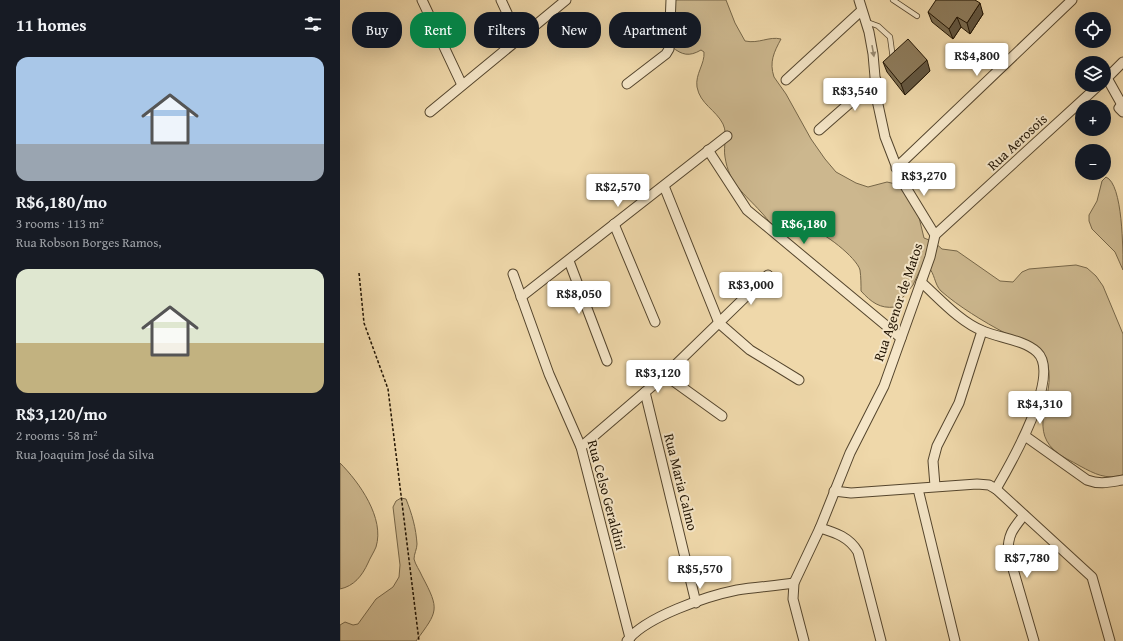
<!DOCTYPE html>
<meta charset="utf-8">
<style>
:root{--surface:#171b24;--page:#20242c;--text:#f1f3f6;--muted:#9ea1a6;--accent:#0b8043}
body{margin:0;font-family:"Gentium Book Plus",serif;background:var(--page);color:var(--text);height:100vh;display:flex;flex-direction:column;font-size:15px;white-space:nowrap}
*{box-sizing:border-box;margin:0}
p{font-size:13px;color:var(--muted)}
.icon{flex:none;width:22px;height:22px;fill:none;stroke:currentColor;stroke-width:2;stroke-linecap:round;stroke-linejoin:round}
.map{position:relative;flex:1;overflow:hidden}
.details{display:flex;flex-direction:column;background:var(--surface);width:340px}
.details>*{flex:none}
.hud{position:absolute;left:12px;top:12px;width:380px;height:36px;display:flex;gap:8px}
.buttons{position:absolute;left:735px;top:12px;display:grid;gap:8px}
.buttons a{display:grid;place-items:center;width:36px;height:36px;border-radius:50%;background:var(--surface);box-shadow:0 4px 16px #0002;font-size:20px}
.price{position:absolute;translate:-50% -34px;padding:0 9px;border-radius:4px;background:#fff;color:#222;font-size:13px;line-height:26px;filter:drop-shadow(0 1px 2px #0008)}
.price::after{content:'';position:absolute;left:50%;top:24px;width:12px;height:9px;margin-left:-6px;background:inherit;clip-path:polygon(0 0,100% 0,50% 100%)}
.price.selected{background:var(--accent);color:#fff}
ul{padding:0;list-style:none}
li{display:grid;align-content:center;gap:8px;height:212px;padding:0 16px}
li span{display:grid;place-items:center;height:124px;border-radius:12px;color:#555}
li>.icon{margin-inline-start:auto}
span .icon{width:72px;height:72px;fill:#fffc;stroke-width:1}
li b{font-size:17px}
h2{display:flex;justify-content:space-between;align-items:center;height:48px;padding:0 16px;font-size:17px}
.tag{padding:0 14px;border-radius:16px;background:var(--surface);box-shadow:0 4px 16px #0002;font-size:14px;line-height:36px}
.tag.selected{background:var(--accent);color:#fff}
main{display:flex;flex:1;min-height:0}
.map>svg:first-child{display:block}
.green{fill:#ccb78e;stroke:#766648}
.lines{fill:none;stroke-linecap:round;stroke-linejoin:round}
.lane-casing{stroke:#54452d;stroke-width:6}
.street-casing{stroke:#54452d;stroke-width:11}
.path{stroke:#211403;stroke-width:1.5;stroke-dasharray:3 2;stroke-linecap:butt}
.lane{stroke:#f5e6c8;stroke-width:4.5}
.street{stroke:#f5e6c8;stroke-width:9}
.wall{fill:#78694d;stroke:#211403}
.shaded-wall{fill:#62553f;stroke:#211403}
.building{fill:#8c7a5a;stroke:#211403}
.oneway{fill:#96886f}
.labels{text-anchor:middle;stroke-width:4;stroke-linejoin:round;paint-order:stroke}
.street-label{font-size:14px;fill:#211403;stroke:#f5e6c8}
</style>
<main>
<section class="details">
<h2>11 homes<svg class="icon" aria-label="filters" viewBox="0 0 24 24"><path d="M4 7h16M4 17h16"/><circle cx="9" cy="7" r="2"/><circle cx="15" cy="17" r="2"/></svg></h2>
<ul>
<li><span style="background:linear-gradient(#a9c7e8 70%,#9aa5b1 0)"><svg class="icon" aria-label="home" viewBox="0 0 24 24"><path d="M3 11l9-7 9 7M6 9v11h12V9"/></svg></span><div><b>R$6,180/mo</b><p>3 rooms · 113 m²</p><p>Rua Robson Borges Ramos,</p></div></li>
<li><span style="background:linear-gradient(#dfe7d0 60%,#c2b280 0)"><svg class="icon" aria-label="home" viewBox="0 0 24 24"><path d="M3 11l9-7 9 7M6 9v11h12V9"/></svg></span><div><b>R$3,120/mo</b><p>2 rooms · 58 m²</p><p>Rua Joaquim José da Silva</p></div></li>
</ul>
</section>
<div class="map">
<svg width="783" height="641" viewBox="0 0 783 641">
<rect width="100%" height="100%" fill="#efd8aa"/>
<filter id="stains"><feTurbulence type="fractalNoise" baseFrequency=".005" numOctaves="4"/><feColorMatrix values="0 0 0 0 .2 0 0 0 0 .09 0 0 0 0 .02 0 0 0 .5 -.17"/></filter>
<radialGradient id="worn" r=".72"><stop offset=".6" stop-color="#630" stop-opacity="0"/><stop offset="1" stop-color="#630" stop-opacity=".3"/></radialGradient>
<g class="green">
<path d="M333 0H386L395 23 405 41C419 44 429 36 441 39 434 52 429 62 434 77L446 94 471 139 485 159 496 172 516 183 528 187 547 182 560 185 576 205 584 238 594 242 602 249 617 251 660 281 673 282 682 272 689 269 736 265 747 268 756 276 763 286 783 334V475C766 480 755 474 740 466 732 461 721 457 714 450 689 427 715 395 708 366 707 363 706 358 704 355 695 343 677 340 665 333 644 322 618 306 601 291 594 284 595 273 588 267H584L580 270 573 285 555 307C540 309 531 302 521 291 521 285 521 277 520 270 517 258 482 230 469 229 454 227 451 242 433 225 428 221 425 216 421 212 404 193 389 184 385 157 383 146 388 135 383 124 376 110 360 104 357 87 355 74 365 64 364 52L361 50C349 57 342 55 332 47Z"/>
<path d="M766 177C783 184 783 250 783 270L775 252 752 229 749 221V215L757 201 762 181Z"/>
<path d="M0 463C19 482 45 518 36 547 34 552 30 558 28 563 22 576 14 586 0 589Z"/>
<path d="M61 498 66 499C72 514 76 528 77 544 77 549 74 554 74 559 75 564 80 571 82 576 100 610 98 611 76 641H0V625L5 622 13 625 18 624 36 599 53 587 59 577 60 565 53 507 56 501Z"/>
</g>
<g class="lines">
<g class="lane-casing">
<g id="lane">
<path d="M553 0 577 16"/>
<path d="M527 22 538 26 550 37 553 59"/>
</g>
</g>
<g class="street-casing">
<g id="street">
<path d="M82 0 122 85"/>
<path d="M161 0 179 39"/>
<path d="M767 78 781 103"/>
<path d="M446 80 521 11"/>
<path d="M764 81 783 62"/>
<path d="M287 84 326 54 329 49 331 0"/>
<path d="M783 103 779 108 783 112"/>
<path d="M90 112 226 0"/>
<path d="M479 130 536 80"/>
<path d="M368 150 407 210 561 338"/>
<path d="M556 168 732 0"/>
<path d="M324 186 379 323 410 350 459 380"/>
<path d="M274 224 315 322"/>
<path d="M595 235 759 85"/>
<path d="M229 261 267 361"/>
<path d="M173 274 209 374 241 447 290 638"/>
<path d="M581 282C600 299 620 322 643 331 660 338 684 340 697 352 722 375 670 465 656 489"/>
<path d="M181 297 387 136"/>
<path d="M325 375 382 416"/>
<path d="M305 392 356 603"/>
<path d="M685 436 747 480C760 485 770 482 783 480"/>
<path d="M241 447 325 375 428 275"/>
<path d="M595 486 593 461 597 446 619 403 642 331"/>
<path d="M578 489 615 641"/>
<path d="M494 491 511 493 637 484 649 485 656 489 752 577 770 641"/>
<path d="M684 515C673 529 668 534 668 552L694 641"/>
<path d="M480 528C496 533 509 537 518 552L541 641"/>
<path d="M287 641C305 617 367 596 397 590 415 587 435 586 454 583"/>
<path d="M464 641 453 599 454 583 480 528 510 453 544 386 590 257 595 235 562 181 545 137 537 100 533 54 529 32 519 0"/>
</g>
</g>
<path class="path" d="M19 273 24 323 48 389 79 641"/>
<use href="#lane" class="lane"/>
<use href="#street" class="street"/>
</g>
<g class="wall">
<path d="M636 1 643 14 630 34 621 27 613 39 592 22 588 12Z"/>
<path d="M543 62 590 71 565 95 547 72Z"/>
</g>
<g class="shaded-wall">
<path d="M640 3 643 14 630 34 627 23Z"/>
<path d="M617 17 621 27 613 39 609 29Z"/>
<path d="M587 60 590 71 565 95 561 84Z"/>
</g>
<g class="building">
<path d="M596 0H635L640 3 627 23 617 17 609 29 588 12Z"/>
<path d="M568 39 587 60 561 84 543 62Z"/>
</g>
<defs><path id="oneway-solid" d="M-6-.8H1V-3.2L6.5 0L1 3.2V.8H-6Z"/></defs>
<use class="oneway" href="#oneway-solid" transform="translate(533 51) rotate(80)"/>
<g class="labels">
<g class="street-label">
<text transform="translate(677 142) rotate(-43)" y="5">Rua Aerosois</text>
<text transform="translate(558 302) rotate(-71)" y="5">Rua Agenor de Matos</text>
<text transform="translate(341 482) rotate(76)" y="5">Rua Maria Calmo</text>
<text transform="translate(267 495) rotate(75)" y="5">Rua Celso Geraldini</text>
</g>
</g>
<rect width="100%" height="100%" filter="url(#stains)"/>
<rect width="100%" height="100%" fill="url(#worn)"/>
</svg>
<div class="buttons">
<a><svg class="icon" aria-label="locate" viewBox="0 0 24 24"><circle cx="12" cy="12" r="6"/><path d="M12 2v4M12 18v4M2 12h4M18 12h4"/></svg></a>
<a><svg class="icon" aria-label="layers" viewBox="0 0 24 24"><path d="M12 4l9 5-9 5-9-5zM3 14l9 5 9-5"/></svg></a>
<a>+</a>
<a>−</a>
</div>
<b class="price" style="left:637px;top:77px">R$4,800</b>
<b class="price" style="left:515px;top:112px">R$3,540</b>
<b class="price" style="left:584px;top:197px">R$3,270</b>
<b class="price" style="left:278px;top:208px">R$2,570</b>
<b class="price selected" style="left:464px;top:245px">R$6,180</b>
<b class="price" style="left:411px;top:306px">R$3,000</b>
<b class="price" style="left:239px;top:315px">R$8,050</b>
<b class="price" style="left:318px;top:394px">R$3,120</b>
<b class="price" style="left:700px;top:425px">R$4,310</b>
<b class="price" style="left:687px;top:579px">R$7,780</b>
<b class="price" style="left:360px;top:590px">R$5,570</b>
<div class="hud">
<a class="tag">Buy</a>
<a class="tag selected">Rent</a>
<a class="tag">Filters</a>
<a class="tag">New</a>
<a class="tag">Apartment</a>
</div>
</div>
</main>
